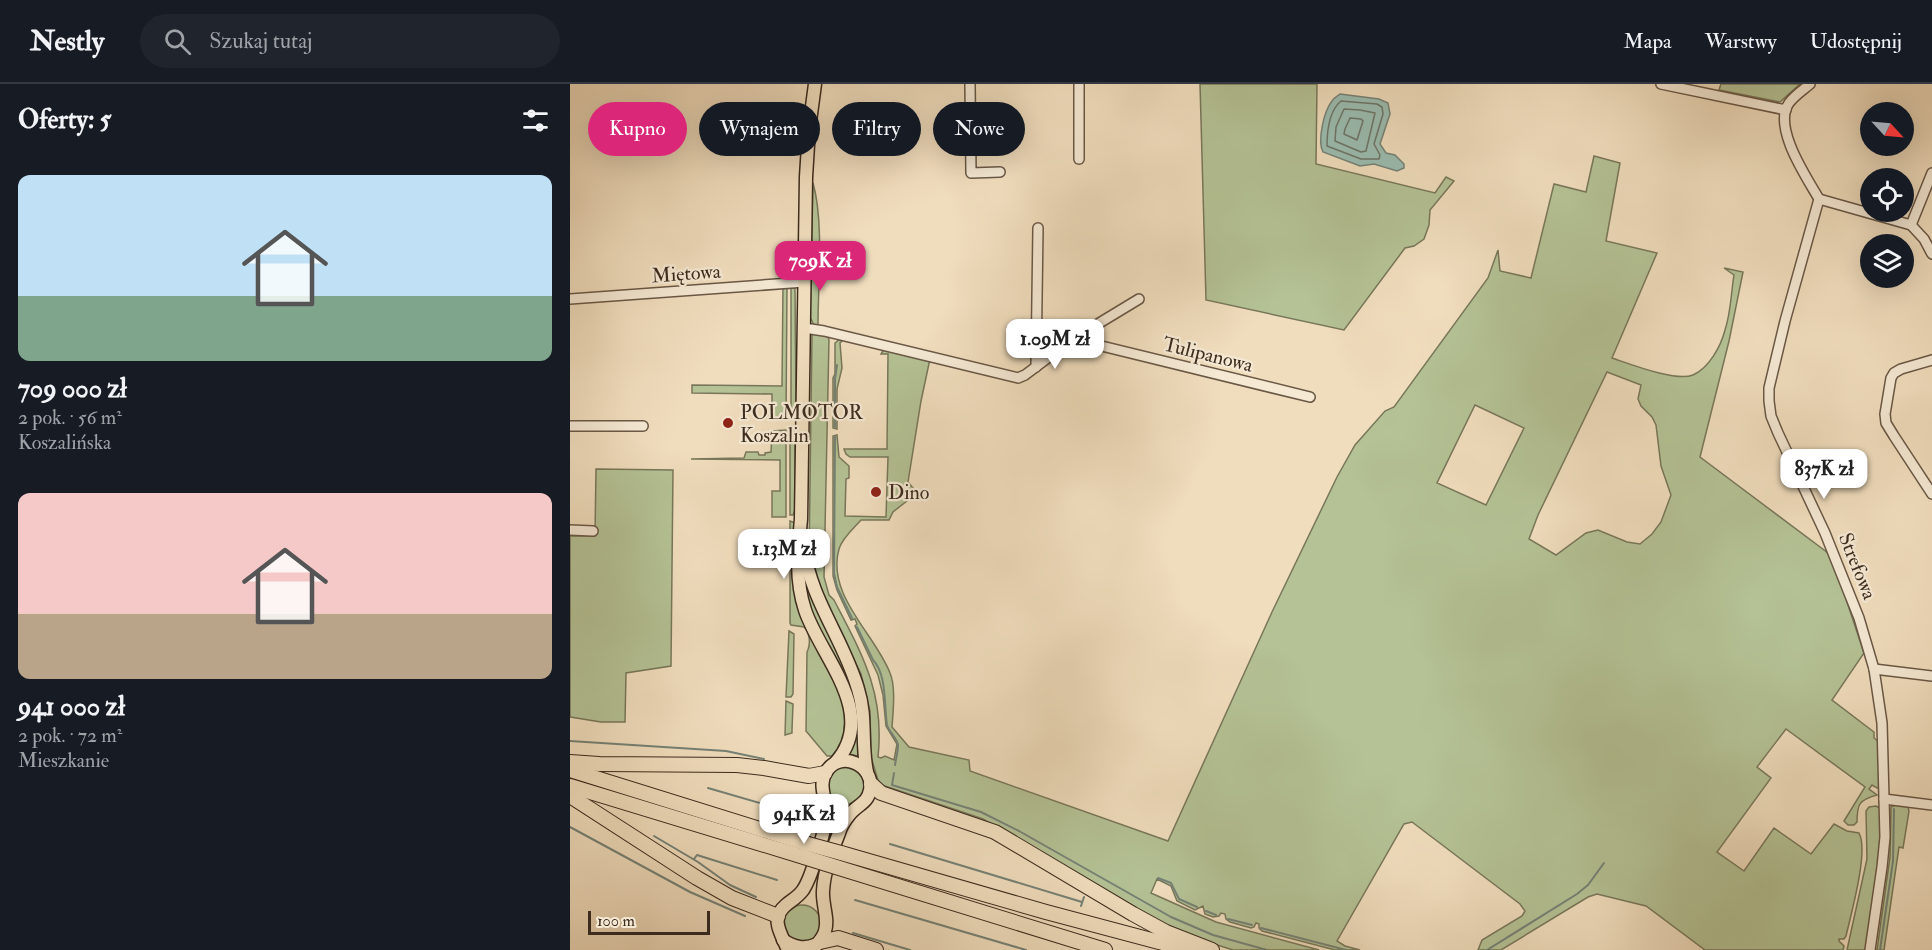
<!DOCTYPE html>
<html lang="pl">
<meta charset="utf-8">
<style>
:root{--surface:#171b24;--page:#20242c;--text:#f1f3f6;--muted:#9ea1a6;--line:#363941;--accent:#db2777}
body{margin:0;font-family:"IM FELL Double Pica",serif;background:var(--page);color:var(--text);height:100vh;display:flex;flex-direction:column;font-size:22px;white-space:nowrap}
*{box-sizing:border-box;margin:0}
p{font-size:20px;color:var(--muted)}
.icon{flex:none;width:33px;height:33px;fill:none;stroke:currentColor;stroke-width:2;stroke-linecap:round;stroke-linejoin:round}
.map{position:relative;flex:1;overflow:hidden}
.panel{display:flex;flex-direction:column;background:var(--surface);width:570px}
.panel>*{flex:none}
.top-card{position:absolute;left:18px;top:18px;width:570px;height:54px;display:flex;gap:12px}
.needle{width:39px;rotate:116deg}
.buttons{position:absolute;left:1290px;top:18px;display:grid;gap:12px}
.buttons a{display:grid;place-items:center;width:54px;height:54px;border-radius:50%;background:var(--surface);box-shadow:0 6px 24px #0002;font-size:30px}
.scale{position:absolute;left:18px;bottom:15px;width:122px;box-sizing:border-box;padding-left:6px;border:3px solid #3d2c1e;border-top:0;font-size:16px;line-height:21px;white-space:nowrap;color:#3d2c1e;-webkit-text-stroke:4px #f5e9d4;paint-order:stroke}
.price{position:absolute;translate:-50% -51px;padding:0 14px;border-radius:12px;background:#fff;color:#222;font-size:20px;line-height:39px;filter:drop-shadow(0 2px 3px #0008)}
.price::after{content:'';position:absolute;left:50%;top:36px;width:18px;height:14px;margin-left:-9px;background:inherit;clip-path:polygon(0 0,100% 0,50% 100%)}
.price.selected{background:var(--accent);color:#fff}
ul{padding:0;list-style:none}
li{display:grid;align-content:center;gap:12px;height:318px;padding:0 18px}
li span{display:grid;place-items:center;height:186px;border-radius:12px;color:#555}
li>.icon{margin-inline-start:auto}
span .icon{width:108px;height:108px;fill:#fffc;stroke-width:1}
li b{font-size:26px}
h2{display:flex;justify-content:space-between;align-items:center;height:72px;padding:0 18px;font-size:26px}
.tag{padding:0 21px;border-radius:27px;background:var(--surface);box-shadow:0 6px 24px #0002;font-size:21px;line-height:54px}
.tag.selected{background:var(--accent);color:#fff}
header{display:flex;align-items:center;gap:36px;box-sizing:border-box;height:84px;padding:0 30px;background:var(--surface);border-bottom:2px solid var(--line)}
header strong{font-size:28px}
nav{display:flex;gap:33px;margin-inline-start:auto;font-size:21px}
.search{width:420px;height:54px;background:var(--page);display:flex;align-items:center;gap:15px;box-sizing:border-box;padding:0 21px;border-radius:33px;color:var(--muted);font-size:22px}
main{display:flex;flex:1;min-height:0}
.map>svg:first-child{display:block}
.green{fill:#b4c295;stroke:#78775a;stroke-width:1.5;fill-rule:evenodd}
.water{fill:#9abcb0;stroke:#758276;stroke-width:1.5}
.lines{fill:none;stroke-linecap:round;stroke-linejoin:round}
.shore{stroke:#6c7467;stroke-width:1.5}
.stream{stroke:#758276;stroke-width:2}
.minor-casing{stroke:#6a5846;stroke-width:12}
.major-casing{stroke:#3d2c1e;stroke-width:15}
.highway-casing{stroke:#3d2c1e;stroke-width:16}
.minor{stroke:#f5e9d4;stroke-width:9}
.major{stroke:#f0ddbd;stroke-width:12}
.highway{stroke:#f0ddbd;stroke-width:14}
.highway-bridge-casing{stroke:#3d2c1e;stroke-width:16;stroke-linecap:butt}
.highway-bridge{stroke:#f0ddbd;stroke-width:14}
.poi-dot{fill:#8f2418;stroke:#f5e9d4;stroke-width:2}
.labels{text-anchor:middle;stroke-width:4.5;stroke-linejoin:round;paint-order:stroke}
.street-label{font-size:20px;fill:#3d2c1e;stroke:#f5e9d4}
.poi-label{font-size:20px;fill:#3d2c1e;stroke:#f5e9d4;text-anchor:start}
</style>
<header>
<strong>Nestly</strong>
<div class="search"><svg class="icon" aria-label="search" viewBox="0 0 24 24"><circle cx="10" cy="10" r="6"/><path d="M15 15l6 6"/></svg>Szukaj tutaj</div>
<nav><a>Mapa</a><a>Warstwy</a><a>Udostępnij</a></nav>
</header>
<main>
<section class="panel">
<h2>Oferty: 5<svg class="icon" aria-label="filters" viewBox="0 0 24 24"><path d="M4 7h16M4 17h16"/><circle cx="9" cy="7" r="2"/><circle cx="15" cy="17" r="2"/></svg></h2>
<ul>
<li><span style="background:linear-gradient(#bfe0f5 65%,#7fa58c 0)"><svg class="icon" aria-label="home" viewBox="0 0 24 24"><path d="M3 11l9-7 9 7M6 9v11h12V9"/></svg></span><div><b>709 000 zł</b><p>2 pok. · 56 m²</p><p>Koszalińska</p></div></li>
<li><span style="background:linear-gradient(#f6c9c9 65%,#b9a48a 0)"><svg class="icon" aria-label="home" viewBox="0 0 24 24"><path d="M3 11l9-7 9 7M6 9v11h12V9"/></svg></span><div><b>941 000 zł</b><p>2 pok. · 72 m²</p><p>Mieszkanie</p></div></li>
</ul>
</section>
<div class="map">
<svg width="1362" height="866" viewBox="0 0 1362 866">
<rect width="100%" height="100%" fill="#f0ddbd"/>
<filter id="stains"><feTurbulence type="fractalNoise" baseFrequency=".00333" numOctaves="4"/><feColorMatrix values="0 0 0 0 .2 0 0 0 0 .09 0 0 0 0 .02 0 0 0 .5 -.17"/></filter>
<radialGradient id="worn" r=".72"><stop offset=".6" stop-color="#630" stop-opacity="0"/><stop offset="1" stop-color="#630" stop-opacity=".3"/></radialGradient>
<g class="green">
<path d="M630 0H747L746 80 865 109 876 93 884 97 860 126 859 141 854 155 844 162 835 164 774 246 636 216Z"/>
<path d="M1151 0H1230L1210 18 1149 6Z"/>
<path d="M1024 72 1050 79 1036 157 1087 169 1042 274C1060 280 1106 298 1123 291 1139 284 1151 262 1155 246 1161 228 1161 209 1164 191L1154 184 1173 188 1159 257 1130 373 1258 469 1264 479 1294 569 1262 616 1304 648V654L1309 658 1310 703 1307 704 1302 701 1299 705 1307 711C1289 716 1287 720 1287 738L1284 741H1278L1274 737 1295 703 1216 645 1187 683 1201 694 1147 768 1174 787 1204 744 1241 770 1264 740 1277 747 1289 749C1299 767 1281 830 1276 852L1274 855H1269V857L1274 862 1273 866H1135L1076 822 1027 810 1018 813 931 866H908L912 856 952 832 955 827 950 820 842 738 834 740 767 857 775 862 790 866H765L692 847 689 844V840L686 839 684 843 681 844 660 838 656 835 655 830 651 829 649 832 643 833 635 830 633 822 625 826 607 817 601 802 587 795 581 809 646 838 749 866H663L622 853 581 834 413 735 312 701 308 696 301 673 300 627 291 590 254 516 239 473 242 251 246 249 256 251 259 255 254 493 259 511 264 516C292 570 315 609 308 673L311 674 315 672 324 676 327 660 316 642 313 611 308 591 285 542 287 540 285 535 281 536 267 506 263 492V352L267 351 269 373 279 382V394L276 395 275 432 316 433 318 373H280L276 370 274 365H317L318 270H311L314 265 360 275 351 317 338 398 347 409 323 428 319 436H291C284 444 272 454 269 465 256 511 305 550 320 589 326 603 323 628 322 643L339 663 399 676 400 687 598 757 702 528 767 393 785 361 815 327 824 323 918 194 928 166 930 187 961 194 984 100 1016 108ZM1037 288 1071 301 1068 315 1071 322 1082 333 1086 341 1091 382 1101 411 1091 438 1082 450 1070 460 1057 458 1028 446 1016 449 986 471 959 455 968 431ZM905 321 954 344 916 421 867 399Z"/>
<path d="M243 99C254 137 248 200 248 241H244L240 233Z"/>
<path d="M213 203 217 204 216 335 196 334V332H202V310L122 309V301L212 302Z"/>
<path d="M221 203 225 205 226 332 221 335Z"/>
<path d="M270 255H274L270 259 272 284 267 305V345L263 344V294L265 290V259Z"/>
<path d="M220 343 225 347V426L223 431H220Z"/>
<path d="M216 346V433H202V407H210V376L121 375 174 374 176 368H188L189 371H195V369L201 368 202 347Z"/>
<path d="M26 385 103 386 101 582 56 589 55 638H31L0 633V452H25Z"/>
<path d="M220 437 225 439 224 478 273 618C276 642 277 652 264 672H257L236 647 237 568C241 560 240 549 234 543L221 541 220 539Z"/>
<path d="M233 483 280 595 288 626V672L278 670 283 658 279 602 270 581 248 547 237 520Z"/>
<path d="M219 547 224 550 223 610 221 613H216Z"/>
<path d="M216 617 223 620 222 646V649L215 651Z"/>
<circle cx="276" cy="701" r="19"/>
<path d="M1327 719 1338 723 1339 727 1333 764 1329 763 1314 866H1307L1320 773 1321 723 1326 721Z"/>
<path d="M1306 722 1311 725V761L1297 866H1277L1297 775 1296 727 1299 723Z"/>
<circle cx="232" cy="840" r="19"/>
</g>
<path class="water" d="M770 10 809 15 818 19 820 30 810 60 816 69 825 71 834 80V84L827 87 804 80 790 82 753 68C747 57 754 27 762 17 764 14 767 12 770 10Z"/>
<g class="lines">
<g class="shore">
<path d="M771 17 807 20 812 23 813 30 804 60 810 71 809 75H791L757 62C757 48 759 27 771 17Z"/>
<path d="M774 25 790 26 805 29 796 67 791 68 765 57 766 43Z"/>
<path d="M780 34 791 35 793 37 787 56 774 50 775 45Z"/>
</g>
<g class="stream">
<path d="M265 343V295L267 281"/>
<path d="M265 353 264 489 267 503 282 534"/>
<path d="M287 543 303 576C317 590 314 622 317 641 319 648 327 654 328 661 328 668 326 674 325 681"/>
<path d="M0 657 156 667 194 675"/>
<path d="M324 689 322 701 411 728 449 747 601 833 643 851 697 866"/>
<path d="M138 704 228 730"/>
<path d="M0 743 120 808 175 832"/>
<path d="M84 752 128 778 160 801 186 813"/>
<path d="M320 760 512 818"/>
<path d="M124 775 127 771 207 796"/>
<path d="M588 794 601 799 609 815 627 823"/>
<path d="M285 816 456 866"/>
<path d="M511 822 514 813"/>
<path d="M636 827 646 831"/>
<path d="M658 835 682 841"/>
<path d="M691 844 776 866"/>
<path d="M283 849 340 866"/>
<path d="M917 866 1007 810 1018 801 1034 779"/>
<path d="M1310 866 1323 777 1324 725"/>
</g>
<g class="minor-casing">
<g id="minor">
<path d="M400 0 401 89 430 88"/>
<path d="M1091 0 1216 26"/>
<path d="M1240 0C1233 6 1224 12 1219 19 1202 43 1237 94 1249 115"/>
<path d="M509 75V0"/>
<path d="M1249 115 1215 237 1199 304V317L1201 332 1208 349 1255 449 1289 534 1304 585 1312 639 1315 753 1312 783 1300 866"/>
<path d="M1249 115 1341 141 1354 155 1362 170"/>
<path d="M1341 141 1362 89"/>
<path d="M0 215 235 198"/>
<path d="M234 244 254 247 448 294 455 291 503 255 740 313"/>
<path d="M503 255 569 215"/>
<path d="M1362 276 1331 285 1324 289 1321 294 1315 330 1316 339 1324 352 1362 410"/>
<path d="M466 283 468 144"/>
<path d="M0 342H73"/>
<path d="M0 446 23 447"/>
<path d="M1304 585 1362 592"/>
<path d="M1314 715 1362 721"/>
</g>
</g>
<g class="major-casing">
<g id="major">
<path d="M245 0 239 45 236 93 231 435C228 466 225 496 235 526 250 572 309 629 266 678"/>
<path d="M234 464C240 515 274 556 288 605 297 633 291 660 297 688"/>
<path d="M213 856C224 863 234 866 247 860"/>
<path d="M218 866C212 851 199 835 216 821 222 816 228 813 233 806 241 794 245 777 249 763 253 752 256 740 256 728 256 714 248 700 256 688 270 665 305 681 300 706 298 719 287 721 280 730 275 736 271 742 269 749 262 767 254 787 253 807 252 820 259 835 255 847 253 855 247 859 243 866"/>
</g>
</g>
<g class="highway-casing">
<g id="highway">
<path d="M0 678 29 680 167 681 194 684 239 692 255 689"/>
<path d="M0 686 238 760"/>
<path d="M301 700 311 709 425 748 563 830 596 848 642 866"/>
<path d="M0 702 234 773"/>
<path d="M0 712 127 794 162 814 208 832"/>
<path d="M271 769 476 828 619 866"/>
<path d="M266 783 535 866"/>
<path d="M250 858 268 854 306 866"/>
</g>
</g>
<use href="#minor" class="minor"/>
<use href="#major" class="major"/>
<use href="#highway" class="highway"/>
<g class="highway-bridge-casing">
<g id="highway-bridge">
<path d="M238 760 271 769"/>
<path d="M234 773 266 783"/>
</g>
</g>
<use href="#highway-bridge" class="highway-bridge"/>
</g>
<g class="poi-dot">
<circle cx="158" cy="339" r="6"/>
<circle cx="306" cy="408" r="6"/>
</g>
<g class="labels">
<g class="street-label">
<text transform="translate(116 189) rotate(-4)" y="7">Miętowa</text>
<text transform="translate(638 270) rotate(14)" y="7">Tulipanowa</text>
<text transform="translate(1288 482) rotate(68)" y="7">Strefowa</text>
</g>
<g class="poi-label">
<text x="170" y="335">POLMOTOR<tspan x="170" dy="23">Koszalin</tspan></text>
<text x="318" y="415">Dino</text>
</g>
</g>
<rect width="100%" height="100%" filter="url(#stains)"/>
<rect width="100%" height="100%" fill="url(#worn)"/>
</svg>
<div class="buttons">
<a><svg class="needle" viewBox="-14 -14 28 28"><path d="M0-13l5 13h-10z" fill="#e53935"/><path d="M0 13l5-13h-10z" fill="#9ea1a6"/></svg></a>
<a><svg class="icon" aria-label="locate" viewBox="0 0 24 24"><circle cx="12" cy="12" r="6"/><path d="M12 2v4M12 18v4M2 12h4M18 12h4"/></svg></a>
<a><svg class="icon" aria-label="layers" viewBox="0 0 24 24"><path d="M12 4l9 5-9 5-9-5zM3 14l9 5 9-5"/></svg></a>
</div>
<div class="scale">100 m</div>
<b class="price selected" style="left:250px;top:208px">709K zł</b>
<b class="price" style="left:485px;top:286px">1.09M zł</b>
<b class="price" style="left:1254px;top:416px">837K zł</b>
<b class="price" style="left:214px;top:496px">1.13M zł</b>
<b class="price" style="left:234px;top:761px">941K zł</b>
<div class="top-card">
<a class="tag selected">Kupno</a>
<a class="tag">Wynajem</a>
<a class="tag">Filtry</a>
<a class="tag">Nowe</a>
</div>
</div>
</main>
